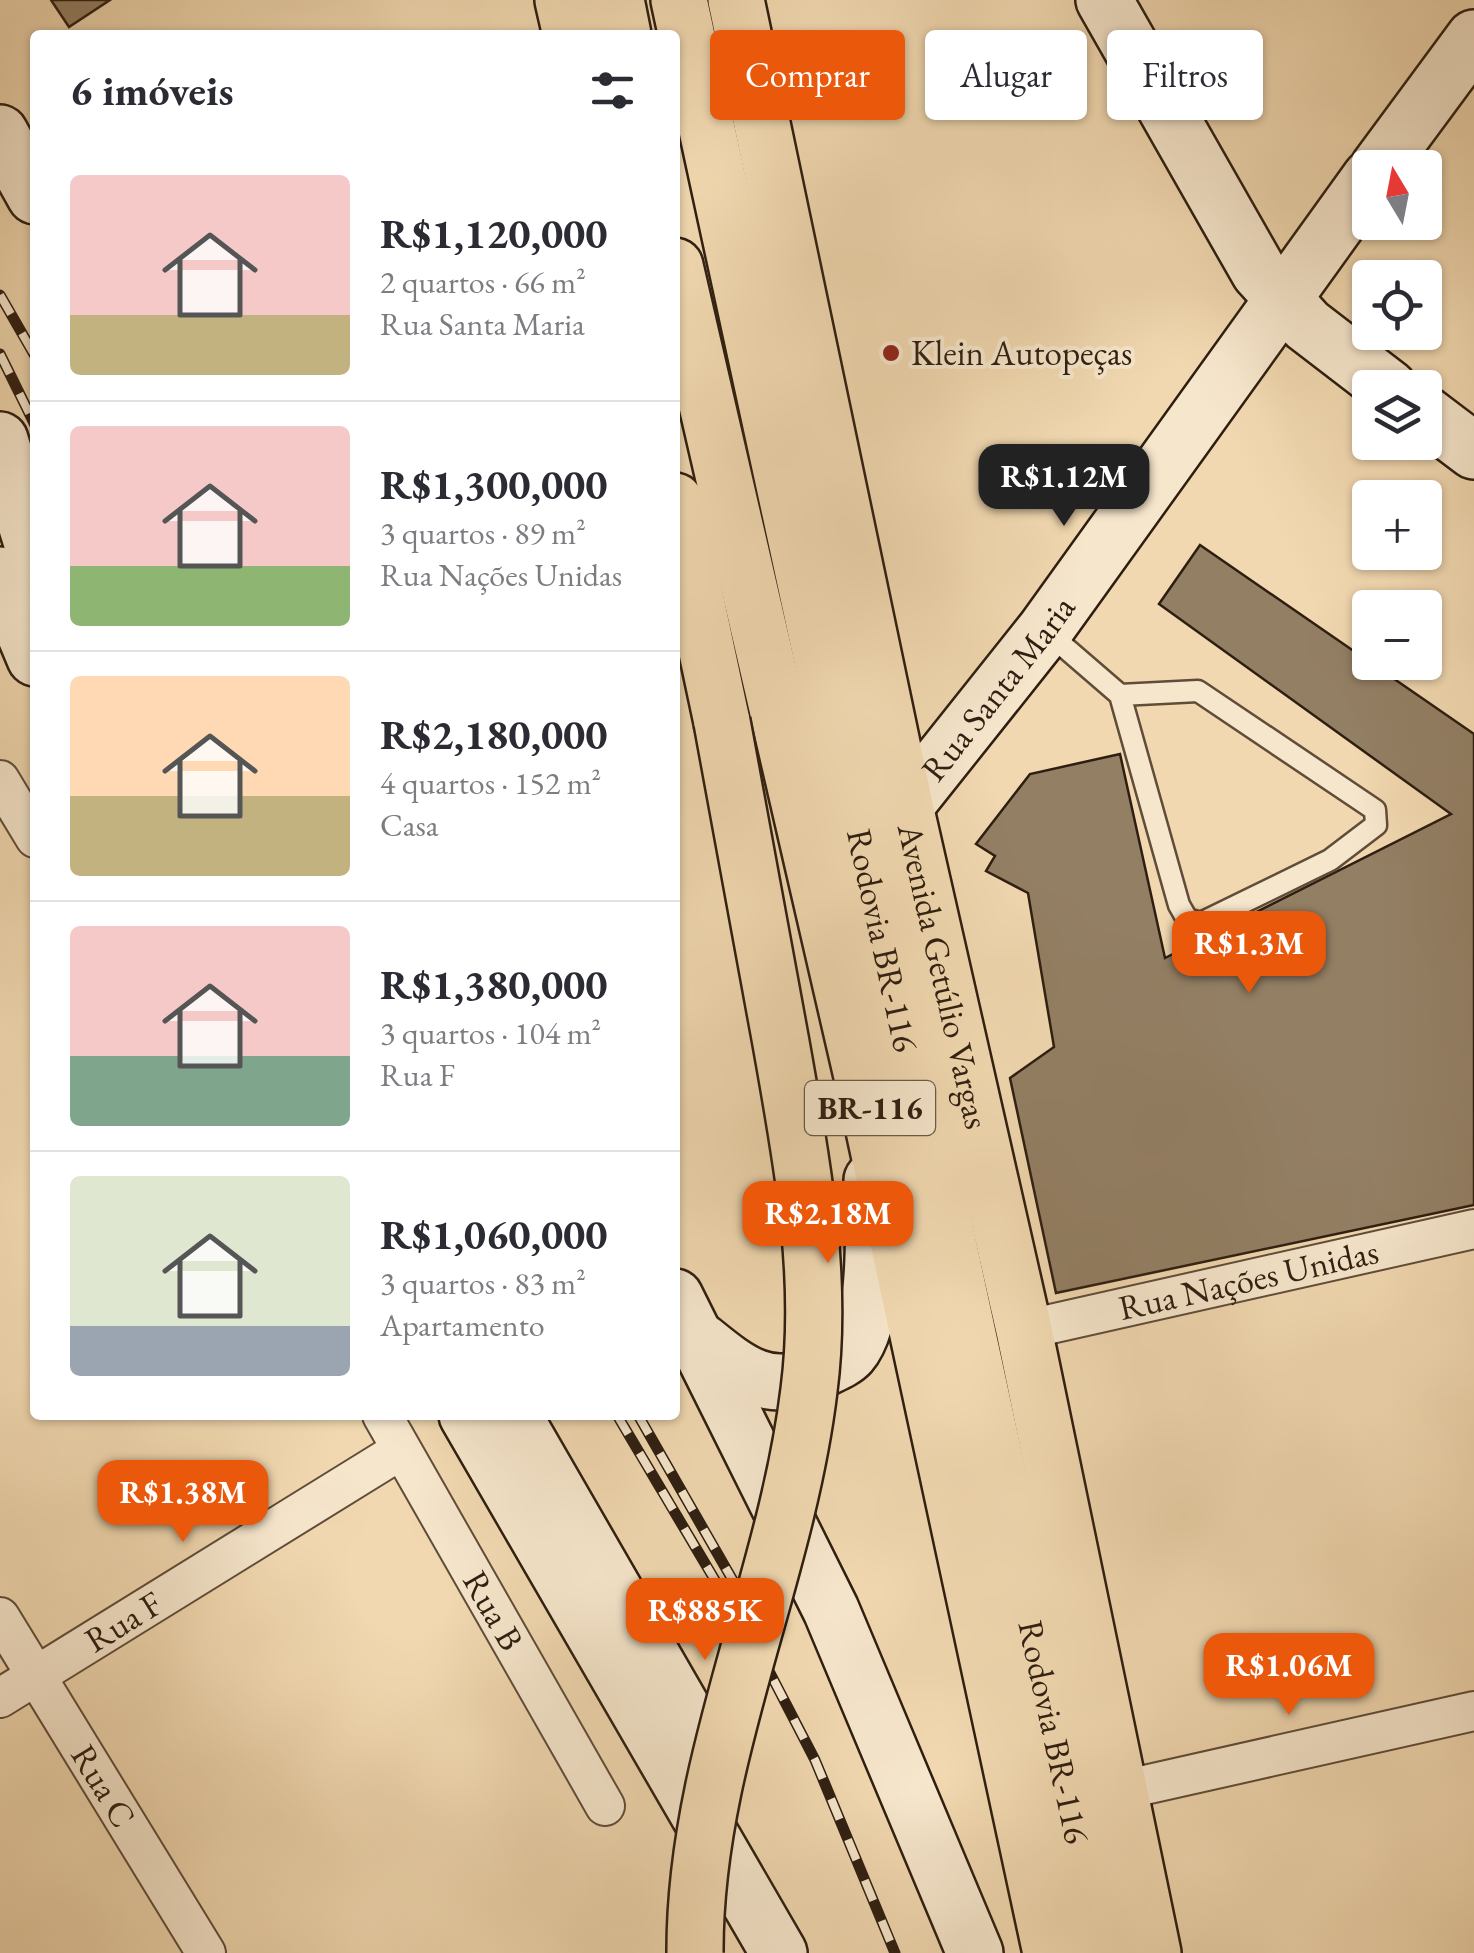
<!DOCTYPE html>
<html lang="pt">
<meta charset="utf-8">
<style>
:root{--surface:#fff;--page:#f7f7f7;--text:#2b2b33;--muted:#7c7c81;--line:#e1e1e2;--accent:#ea580c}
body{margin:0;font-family:"EB Garamond",serif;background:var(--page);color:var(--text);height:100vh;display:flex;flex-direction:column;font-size:38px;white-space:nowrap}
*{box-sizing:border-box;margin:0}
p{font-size:32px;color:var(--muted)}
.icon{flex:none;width:55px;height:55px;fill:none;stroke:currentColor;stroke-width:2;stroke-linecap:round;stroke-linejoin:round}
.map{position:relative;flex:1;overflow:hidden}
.drawer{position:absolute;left:30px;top:30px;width:650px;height:1390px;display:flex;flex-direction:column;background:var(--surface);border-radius:10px;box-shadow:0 2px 8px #0004}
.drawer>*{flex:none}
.hud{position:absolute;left:710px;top:30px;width:612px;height:90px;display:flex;gap:20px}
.needle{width:65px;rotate:350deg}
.tools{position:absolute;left:1352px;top:150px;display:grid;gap:20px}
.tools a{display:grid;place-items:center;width:90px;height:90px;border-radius:10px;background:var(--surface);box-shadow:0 2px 8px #0004;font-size:50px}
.price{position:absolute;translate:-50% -85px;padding:0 22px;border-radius:20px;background:var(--accent);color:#fff;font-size:32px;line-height:65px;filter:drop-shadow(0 2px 5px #0008)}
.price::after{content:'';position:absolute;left:50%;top:60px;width:30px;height:22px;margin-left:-15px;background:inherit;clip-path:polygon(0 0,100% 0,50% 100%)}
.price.current{background:#222;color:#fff}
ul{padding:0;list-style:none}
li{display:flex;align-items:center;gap:30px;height:250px;padding:0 40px}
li+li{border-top:2px solid var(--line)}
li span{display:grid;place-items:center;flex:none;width:280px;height:200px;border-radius:10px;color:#555}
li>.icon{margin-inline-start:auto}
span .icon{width:120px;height:120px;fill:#fffc;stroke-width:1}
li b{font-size:42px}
h2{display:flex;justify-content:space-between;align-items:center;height:120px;padding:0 40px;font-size:42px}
.chip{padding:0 35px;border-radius:10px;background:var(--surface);box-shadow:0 2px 8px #0004;font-size:35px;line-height:90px}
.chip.current{background:var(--accent);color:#fff}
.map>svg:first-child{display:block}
.building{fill:#937f64;stroke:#2e1e11;stroke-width:2.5}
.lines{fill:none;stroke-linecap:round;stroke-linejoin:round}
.lane-casing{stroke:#5f4c39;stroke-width:25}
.street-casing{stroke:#5f4c39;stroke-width:42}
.secondary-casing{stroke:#2e1e11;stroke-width:60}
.primary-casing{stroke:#2e1e11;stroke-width:60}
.highway-casing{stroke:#2e1e11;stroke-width:60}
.lane{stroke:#f6e6cc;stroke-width:20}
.street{stroke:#f6e6cc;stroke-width:38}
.secondary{stroke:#f6e6cc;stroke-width:55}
.primary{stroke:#f1d8b0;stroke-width:55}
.highway{stroke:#f1d8b0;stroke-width:55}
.rail-casing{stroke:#2e1e11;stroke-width:11}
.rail{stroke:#f6e6cc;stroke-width:8;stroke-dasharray:22;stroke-linecap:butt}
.primary-bridge-casing{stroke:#2e1e11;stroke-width:60;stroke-linecap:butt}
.primary-bridge{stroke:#f1d8b0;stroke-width:55}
.poi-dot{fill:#8f2418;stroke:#f6e6cc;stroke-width:4}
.labels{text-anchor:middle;stroke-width:8;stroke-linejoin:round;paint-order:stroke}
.shield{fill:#f6e6cc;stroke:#6a5a49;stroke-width:2.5}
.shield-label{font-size:32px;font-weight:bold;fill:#2e1e11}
.poi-label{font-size:35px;fill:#2e1e11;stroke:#f6e6cc;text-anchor:start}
.street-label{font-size:35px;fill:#2e1e11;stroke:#f6e6cc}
</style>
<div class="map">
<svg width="1474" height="1953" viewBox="0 0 1474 1953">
<rect width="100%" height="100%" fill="#f1d8b0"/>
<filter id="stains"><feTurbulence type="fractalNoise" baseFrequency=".002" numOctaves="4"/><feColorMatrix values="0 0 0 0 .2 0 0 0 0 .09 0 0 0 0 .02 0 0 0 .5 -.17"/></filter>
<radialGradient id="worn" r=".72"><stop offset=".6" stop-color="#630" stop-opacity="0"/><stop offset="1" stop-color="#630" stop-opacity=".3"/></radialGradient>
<g class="building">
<path d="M51 0H110L69 27Z"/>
<path d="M1200 545 1474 734V1205L1056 1293 1010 1078 1054 1047 1028 893 986 871 995 856 976 844 1030 774 1120 754 1165 958 1451 814 1159 604Z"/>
</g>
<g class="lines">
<g class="lane-casing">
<path id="lane" d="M1047 632 1120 695 1198 691 1375 810 1376 825 1330 860 1201 923 1187 919 1179 905 1120 695"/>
</g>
<g class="street-casing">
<g id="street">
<path d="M0 780 35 838"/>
<path id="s1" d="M1024 1330 1474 1229"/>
<path id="s2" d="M382 1415 605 1806"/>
<path id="s3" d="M0 1617 206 1953"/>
<path id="s4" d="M0 1698 401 1450"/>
<path d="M1118 1791 1474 1711"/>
</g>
</g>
<g class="secondary-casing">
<g id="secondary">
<path d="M1104 0 1259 272 1307 325 1389 388"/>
<path d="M0 133 35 196"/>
<path d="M1378 168 1474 38"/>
<path d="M1425 414 1474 451"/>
<path d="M0 440 35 553"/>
<path d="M0 575 35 658"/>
<path id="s5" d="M905 806 1045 630 1370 178"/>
<path d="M675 1297 831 1610 975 1953"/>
<path d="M701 1341C738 1371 769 1397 817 1372 827 1366 843 1361 850 1353 879 1319 874 1223 872 1180"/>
<path d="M467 1415 779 1953"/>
<path d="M513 1415 696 1732"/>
</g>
</g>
<g class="primary-casing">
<g id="primary">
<path d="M563 0 571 35"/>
<path id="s6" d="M736 0 905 806 1024 1330 1153 1953"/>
<path d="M675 501 722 722"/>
</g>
</g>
<g class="highway-casing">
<g id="highway">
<path d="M616 0 623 35"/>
<path id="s7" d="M679 0 1102 1953"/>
<path d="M675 266 868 1102 1051 1953"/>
</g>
</g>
<use href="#lane" class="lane"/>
<use href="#street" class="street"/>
<use href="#secondary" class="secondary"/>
<use href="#primary" class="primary"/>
<use href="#highway" class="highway"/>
<g class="rail-casing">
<g id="rail">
<path d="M0 295 35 356"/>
<path d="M0 354 35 425"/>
<path d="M617 1415 770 1673 815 1760 895 1953"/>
<path d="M638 1415 755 1619"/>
</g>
</g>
<use href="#rail" class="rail"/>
<g class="primary-bridge-casing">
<path id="primary-bridge" d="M695 1953C694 1759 786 1581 809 1390 824 1275 801 1156 781 1043 762 936 742 829 722 722"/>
</g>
<use href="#primary-bridge" class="primary-bridge"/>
</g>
<circle class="poi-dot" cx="891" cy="353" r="10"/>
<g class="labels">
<rect class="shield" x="805" y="1081" width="130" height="54" rx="8"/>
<g class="shield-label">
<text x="870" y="1119">BR-116</text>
</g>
<g class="poi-label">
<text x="911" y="365">Klein Autopeças</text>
</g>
<g class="street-label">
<text dy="12" stroke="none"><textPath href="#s5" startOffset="150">Rua Santa Maria</textPath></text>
<text dy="12" stroke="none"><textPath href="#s7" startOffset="962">Rodovia BR-116</textPath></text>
<text dy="12" stroke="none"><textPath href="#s6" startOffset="998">Avenida Getúlio Vargas</textPath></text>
<text dy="12" stroke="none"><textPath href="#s1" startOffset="230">Rua Nações Unidas</textPath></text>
<text dy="12" stroke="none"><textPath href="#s2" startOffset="225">Rua B</textPath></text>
<text dy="12" stroke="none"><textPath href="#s4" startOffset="145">Rua F</textPath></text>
<text dy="12" stroke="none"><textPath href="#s7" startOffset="1772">Rodovia BR-116</textPath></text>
<text dy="12" stroke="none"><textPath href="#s3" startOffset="198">Rua C</textPath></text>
</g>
</g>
<rect width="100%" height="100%" filter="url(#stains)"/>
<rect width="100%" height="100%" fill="url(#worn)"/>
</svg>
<div class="tools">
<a><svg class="needle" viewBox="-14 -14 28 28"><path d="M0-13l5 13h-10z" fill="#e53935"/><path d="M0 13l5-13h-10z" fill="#7c7c81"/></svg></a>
<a><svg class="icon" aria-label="locate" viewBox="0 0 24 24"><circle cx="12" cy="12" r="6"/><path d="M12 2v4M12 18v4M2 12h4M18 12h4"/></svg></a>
<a><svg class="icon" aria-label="layers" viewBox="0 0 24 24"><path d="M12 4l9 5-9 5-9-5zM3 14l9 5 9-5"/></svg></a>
<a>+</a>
<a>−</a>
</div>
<b class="price current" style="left:1064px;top:529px">R$1.12M</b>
<b class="price" style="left:1249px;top:996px">R$1.3M</b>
<b class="price" style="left:828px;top:1266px">R$2.18M</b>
<b class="price" style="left:183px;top:1545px">R$1.38M</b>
<b class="price" style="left:705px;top:1663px">R$885K</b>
<b class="price" style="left:1289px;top:1718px">R$1.06M</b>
<div class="hud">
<a class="chip current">Comprar</a>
<a class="chip">Alugar</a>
<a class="chip">Filtros</a>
</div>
<section class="drawer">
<h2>6 imóveis<svg class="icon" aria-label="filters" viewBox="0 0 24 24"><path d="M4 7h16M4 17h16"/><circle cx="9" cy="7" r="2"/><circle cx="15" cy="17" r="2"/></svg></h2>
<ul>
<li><span style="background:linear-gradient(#f6c9c9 70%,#c2b280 0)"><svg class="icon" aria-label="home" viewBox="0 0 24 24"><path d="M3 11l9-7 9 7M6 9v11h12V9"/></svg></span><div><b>R$1,120,000</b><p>2 quartos · 66 m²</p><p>Rua Santa Maria</p></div></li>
<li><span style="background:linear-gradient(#f6c9c9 70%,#8fb573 0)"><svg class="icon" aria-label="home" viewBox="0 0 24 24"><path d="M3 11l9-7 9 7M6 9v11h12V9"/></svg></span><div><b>R$1,300,000</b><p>3 quartos · 89 m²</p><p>Rua Nações Unidas</p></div></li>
<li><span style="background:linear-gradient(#ffd9b3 60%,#c2b280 0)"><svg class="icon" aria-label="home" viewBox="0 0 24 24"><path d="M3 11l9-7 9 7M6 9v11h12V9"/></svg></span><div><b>R$2,180,000</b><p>4 quartos · 152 m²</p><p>Casa</p></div></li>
<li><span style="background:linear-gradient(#f6c9c9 65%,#7fa58c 0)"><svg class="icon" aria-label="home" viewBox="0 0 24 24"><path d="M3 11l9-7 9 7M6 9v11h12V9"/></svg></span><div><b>R$1,380,000</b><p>3 quartos · 104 m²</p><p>Rua F</p></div></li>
<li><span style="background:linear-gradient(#dfe7d0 75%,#9aa5b1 0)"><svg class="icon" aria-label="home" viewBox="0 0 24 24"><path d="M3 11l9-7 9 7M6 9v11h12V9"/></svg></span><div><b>R$1,060,000</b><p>3 quartos · 83 m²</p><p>Apartamento</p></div></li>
</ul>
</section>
</div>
